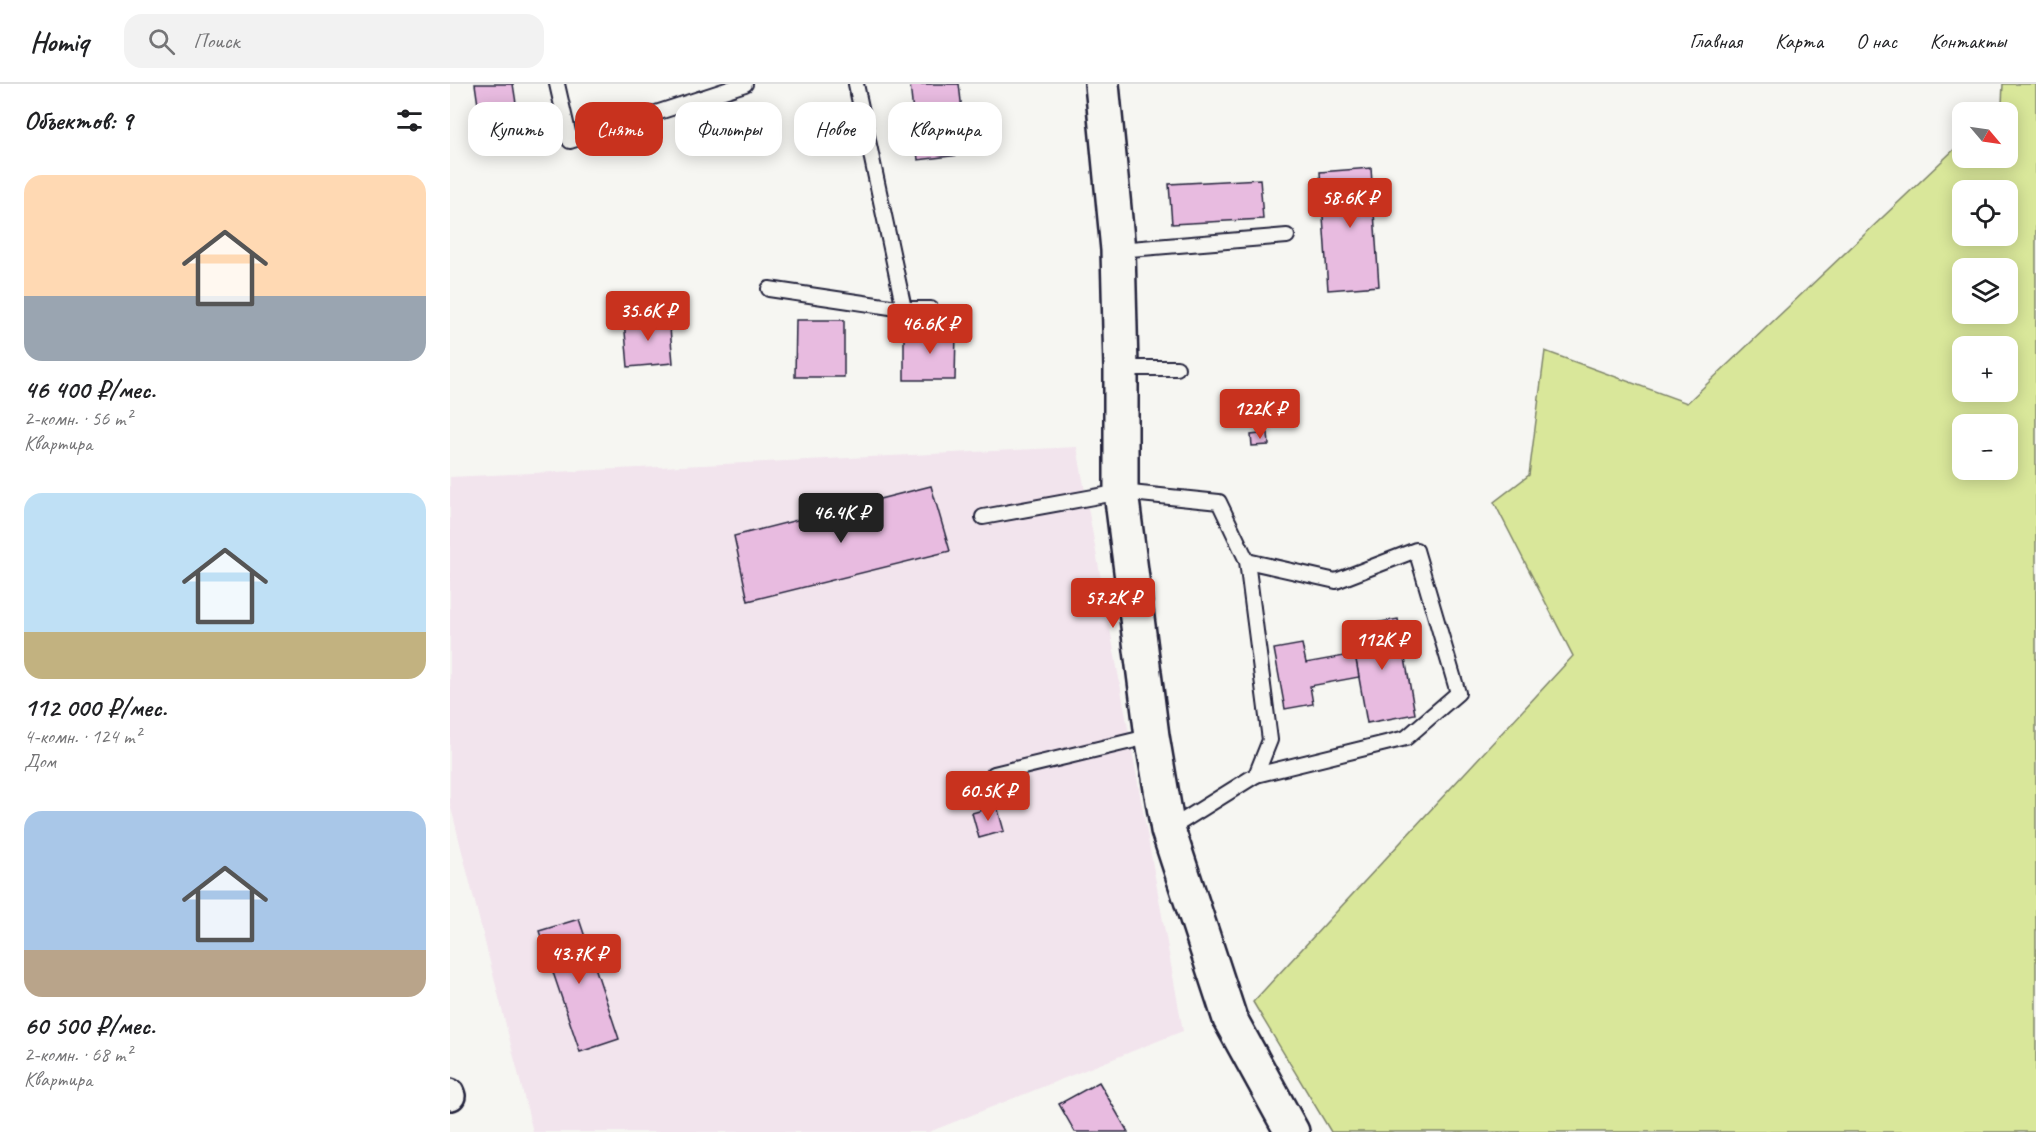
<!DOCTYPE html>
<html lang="ru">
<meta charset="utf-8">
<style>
:root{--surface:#fff;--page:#f2f2f2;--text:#202124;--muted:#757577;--line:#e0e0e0;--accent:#c8321e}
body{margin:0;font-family:Caveat,sans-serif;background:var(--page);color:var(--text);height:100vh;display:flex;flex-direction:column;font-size:22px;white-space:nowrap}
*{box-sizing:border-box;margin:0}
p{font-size:20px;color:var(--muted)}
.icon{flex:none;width:33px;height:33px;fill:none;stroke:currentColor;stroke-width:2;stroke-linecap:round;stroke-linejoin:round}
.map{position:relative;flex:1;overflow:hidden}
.side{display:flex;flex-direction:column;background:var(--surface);width:450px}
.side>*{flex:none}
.hud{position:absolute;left:18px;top:18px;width:570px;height:54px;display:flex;gap:12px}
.needle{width:39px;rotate:119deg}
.fabs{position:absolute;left:1502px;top:18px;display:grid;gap:12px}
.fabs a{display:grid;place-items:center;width:66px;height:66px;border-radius:12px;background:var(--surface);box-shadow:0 3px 15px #0003;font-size:30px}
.price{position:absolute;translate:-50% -51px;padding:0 14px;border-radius:6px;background:var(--accent);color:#fff;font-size:20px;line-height:39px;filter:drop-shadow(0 2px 3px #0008)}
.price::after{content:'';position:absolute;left:50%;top:36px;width:18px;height:14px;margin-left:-9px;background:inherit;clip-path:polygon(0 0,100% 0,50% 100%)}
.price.on{background:#222;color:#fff}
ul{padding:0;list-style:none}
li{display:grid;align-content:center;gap:12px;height:318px;padding:0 24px}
li span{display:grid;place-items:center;height:186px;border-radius:18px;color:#555}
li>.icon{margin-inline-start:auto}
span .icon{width:108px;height:108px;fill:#fffc;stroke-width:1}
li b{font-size:26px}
h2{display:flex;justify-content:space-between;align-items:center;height:72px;padding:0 24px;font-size:26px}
.chip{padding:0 21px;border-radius:18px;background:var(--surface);box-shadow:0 3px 15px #0003;font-size:21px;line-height:54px}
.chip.on{background:var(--accent);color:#fff}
header{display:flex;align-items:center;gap:36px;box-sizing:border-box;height:84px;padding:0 30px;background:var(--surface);border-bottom:2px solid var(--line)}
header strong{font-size:28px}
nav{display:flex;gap:33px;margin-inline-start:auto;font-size:21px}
.search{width:420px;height:54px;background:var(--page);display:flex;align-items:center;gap:15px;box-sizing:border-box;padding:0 21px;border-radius:18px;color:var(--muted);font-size:22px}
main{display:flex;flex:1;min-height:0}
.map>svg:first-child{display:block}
.built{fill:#f2e4ed}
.green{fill:#d9e79a;stroke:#7e846a;stroke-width:1.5;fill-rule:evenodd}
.building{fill:#e8bbe0;stroke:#22223b;stroke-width:1.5}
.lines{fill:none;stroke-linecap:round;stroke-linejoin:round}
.lane-casing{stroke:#22223b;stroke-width:18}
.street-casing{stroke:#22223b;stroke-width:32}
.secondary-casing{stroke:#22223b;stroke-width:38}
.lane{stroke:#f6f6f2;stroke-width:14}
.street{stroke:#f6f6f2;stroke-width:27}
.secondary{stroke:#f6f6f2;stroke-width:33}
</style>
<header>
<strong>Homiq</strong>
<div class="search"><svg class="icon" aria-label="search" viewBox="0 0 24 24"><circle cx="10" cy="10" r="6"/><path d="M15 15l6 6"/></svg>Поиск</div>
<nav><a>Главная</a><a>Карта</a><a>О нас</a><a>Контакты</a></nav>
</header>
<main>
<section class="side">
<h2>Объектов: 9<svg class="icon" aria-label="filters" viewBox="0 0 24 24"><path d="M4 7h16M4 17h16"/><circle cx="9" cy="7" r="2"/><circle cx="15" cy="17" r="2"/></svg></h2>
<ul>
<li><span style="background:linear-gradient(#ffd9b3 65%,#9aa5b1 0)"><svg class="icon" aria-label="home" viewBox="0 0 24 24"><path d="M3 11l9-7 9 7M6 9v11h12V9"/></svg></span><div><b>46 400 ₽/мес.</b><p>2-комн. · 56 m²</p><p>Квартира</p></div></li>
<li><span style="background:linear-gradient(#bfe0f5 75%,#c2b280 0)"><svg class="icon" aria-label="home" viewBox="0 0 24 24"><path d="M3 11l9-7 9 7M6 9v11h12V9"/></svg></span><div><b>112 000 ₽/мес.</b><p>4-комн. · 124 m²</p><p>Дом</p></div></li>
<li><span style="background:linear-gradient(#a9c7e8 75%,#b9a48a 0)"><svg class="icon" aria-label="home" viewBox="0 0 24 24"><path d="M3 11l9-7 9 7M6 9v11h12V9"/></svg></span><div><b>60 500 ₽/мес.</b><p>2-комн. · 68 m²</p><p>Квартира</p></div></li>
</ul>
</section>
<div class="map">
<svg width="1586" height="1048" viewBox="0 0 1586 1048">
<rect width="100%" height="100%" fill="#f6f6f2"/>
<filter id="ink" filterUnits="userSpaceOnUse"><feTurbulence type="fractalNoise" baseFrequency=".0167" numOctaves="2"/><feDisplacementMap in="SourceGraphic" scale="12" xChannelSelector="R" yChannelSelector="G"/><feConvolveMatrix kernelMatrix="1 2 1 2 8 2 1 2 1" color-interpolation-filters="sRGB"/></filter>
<g filter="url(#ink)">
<path class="built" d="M627 363 733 947 479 1048H83L0 720V393Z"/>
<path class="green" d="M1553 0H1586V1048H881L803 918 1123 572 1044 418 1079 391 1095 267 1237 319 1512 58V74H1557V28H1543L1552 20ZM1512 106H1557V152H1512ZM1512 184H1557V230H1512ZM1512 262H1557V308H1512ZM1512 340H1557V386H1512Z"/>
<g class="building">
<path d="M25 0H63L71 51 33 56Z"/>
<path d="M460 0H509L517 70 468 76Z"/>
<path d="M921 84 929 202 878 206 870 88Z"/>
<path d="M810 95 813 135 722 140 719 100Z"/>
<path d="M219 232 223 279 178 283 174 236Z"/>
<path d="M346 236H394V293H345Z"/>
<path d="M454 247H506L505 296H454Z"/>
<path d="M818 349 819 361 802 362 801 351Z"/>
<path d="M481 402 500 467 298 517 284 452Z"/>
<path d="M948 535 965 630 917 639 900 543Z"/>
<path d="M852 560 856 579 905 570 909 593 860 602 863 620 835 625 824 565Z"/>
<path d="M547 722 554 747 529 754 522 729Z"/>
<path d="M129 835 169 955 130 968 89 847Z"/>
<path d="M649 998 678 1048H625L609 1020Z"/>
</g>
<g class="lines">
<g class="lane-casing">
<g id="lane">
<path d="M107 0 120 57 295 0"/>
<path d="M406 0 454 225"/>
<path d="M668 166 837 152"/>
<path d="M319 205 454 225H481"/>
<path d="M671 284H727"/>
<path d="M533 433 671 408 769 418 797 477 820 656 806 691 718 746"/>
<path d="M797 477 886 497 966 466 1008 609 956 654 806 691"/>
<path d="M544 690 702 652"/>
</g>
</g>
<g class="street-casing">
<path id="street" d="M0 1009 1 1012"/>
</g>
<g class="secondary-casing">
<path id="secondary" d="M652 0 668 166 671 284V408L702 652 718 746 780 935 842 1048"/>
</g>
<use href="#lane" class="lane"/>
<use href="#street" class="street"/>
<use href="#secondary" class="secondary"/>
</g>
</g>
</svg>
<div class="fabs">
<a><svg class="needle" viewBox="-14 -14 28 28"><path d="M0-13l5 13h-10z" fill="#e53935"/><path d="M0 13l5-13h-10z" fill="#757577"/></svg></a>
<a><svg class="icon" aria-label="locate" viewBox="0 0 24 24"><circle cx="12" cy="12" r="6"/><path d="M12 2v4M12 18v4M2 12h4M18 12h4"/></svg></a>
<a><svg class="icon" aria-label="layers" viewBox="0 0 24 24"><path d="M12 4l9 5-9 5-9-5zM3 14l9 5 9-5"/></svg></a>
<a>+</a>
<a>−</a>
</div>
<b class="price" style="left:900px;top:145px">58.6K ₽</b>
<b class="price" style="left:198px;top:258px">35.6K ₽</b>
<b class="price" style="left:480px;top:271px">46.6K ₽</b>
<b class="price" style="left:810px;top:356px">122K ₽</b>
<b class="price on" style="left:391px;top:460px">46.4K ₽</b>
<b class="price" style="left:663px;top:545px">57.2K ₽</b>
<b class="price" style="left:932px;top:587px">112K ₽</b>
<b class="price" style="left:538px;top:738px">60.5K ₽</b>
<b class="price" style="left:129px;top:901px">43.7K ₽</b>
<div class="hud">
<a class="chip">Купить</a>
<a class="chip on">Снять</a>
<a class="chip">Фильтры</a>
<a class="chip">Новое</a>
<a class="chip">Квартира</a>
</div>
</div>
</main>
